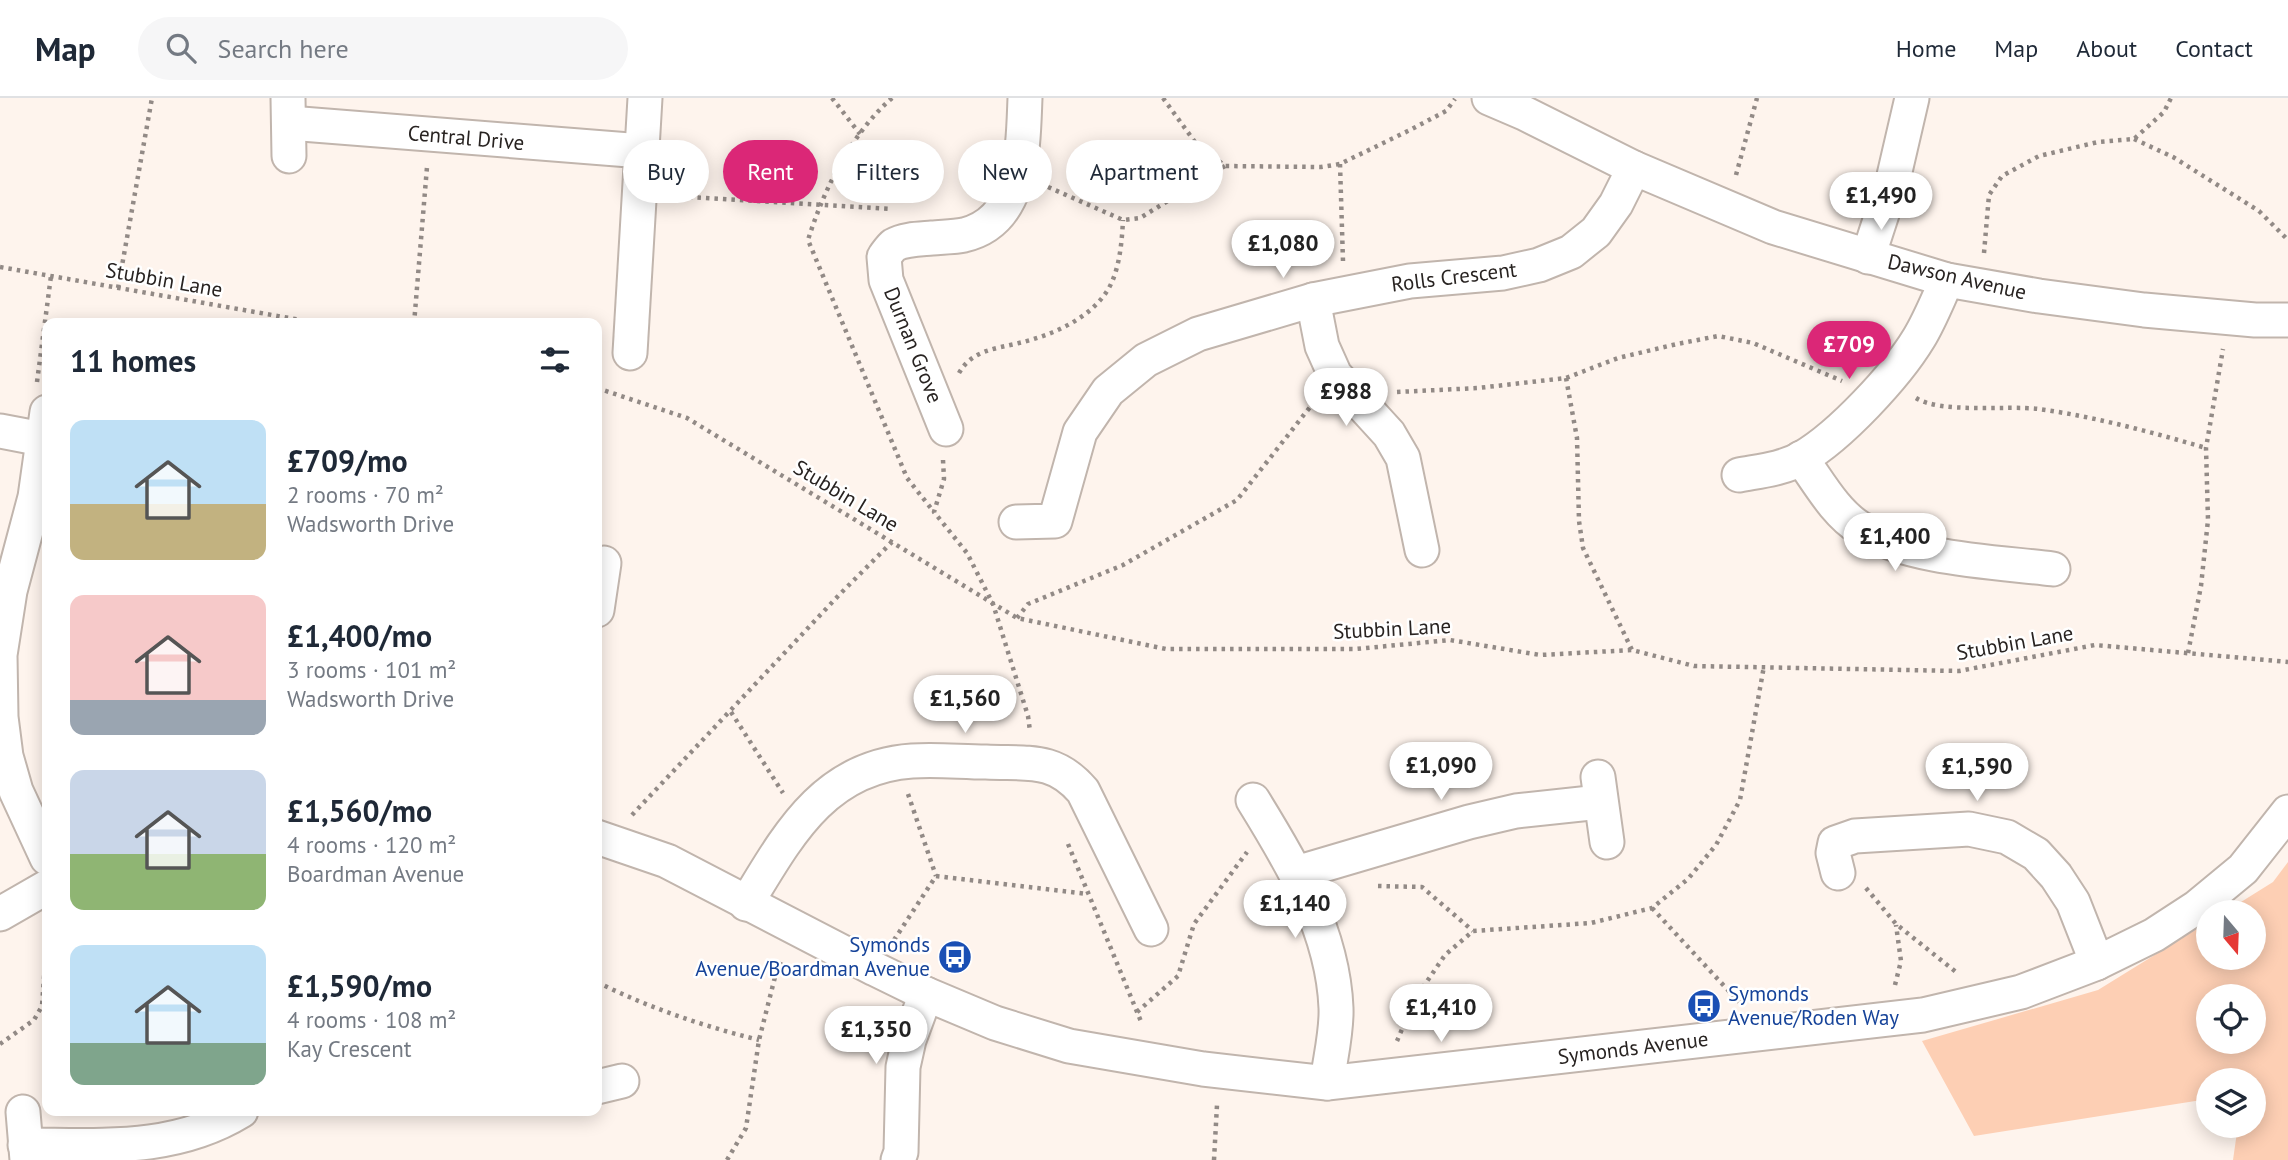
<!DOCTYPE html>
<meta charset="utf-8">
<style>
:root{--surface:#fff;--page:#f6f6f7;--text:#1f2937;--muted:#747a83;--line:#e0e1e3;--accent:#db2777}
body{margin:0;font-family:"PT Sans",sans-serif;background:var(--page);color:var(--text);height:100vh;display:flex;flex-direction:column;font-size:26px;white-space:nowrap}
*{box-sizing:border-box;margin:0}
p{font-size:23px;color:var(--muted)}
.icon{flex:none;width:38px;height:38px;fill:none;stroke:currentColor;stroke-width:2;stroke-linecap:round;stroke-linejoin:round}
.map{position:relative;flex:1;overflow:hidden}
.drawer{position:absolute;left:42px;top:220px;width:560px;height:798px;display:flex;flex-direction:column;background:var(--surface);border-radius:14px;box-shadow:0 4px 18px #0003}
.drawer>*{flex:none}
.top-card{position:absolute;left:623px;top:42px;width:665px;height:63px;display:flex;gap:14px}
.needle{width:46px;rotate:161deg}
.buttons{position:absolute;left:2196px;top:802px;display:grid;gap:14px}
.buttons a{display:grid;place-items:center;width:70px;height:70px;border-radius:50%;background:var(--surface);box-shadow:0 4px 18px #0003;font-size:35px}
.price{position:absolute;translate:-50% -60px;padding:0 16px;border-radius:24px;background:#fff;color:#222;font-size:23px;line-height:46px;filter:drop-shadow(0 2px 4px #0008)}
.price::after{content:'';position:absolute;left:50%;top:42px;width:21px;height:16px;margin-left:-10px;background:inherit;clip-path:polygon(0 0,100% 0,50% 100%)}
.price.on{background:var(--accent);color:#fff}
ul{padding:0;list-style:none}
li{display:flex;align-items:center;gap:21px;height:175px;padding:0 28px}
li span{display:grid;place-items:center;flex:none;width:196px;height:140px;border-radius:14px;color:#555}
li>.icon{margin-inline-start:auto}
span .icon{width:84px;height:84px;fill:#fffc;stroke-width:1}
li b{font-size:30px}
h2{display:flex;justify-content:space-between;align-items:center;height:84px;padding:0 28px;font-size:30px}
.tag{padding:0 24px;border-radius:32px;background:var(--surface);box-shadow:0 4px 18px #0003;font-size:24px;line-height:63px}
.tag.on{background:var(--accent);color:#fff}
header{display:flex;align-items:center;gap:42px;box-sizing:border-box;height:98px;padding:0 35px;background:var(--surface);border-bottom:2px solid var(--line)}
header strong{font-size:33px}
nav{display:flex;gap:38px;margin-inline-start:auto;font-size:24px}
.search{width:490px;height:63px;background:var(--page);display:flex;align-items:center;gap:18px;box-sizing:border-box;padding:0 24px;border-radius:38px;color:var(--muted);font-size:26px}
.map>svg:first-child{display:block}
.green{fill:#fdcfb4;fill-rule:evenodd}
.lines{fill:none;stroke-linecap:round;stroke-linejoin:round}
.street-casing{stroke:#c1b5ad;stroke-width:37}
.path{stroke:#928a86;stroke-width:4.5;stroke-dasharray:3.5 5;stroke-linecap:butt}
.street{stroke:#fff;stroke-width:33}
.labels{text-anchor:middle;stroke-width:5;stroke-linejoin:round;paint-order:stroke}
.street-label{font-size:21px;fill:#282321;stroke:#fff}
.transit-label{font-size:21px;fill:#164399;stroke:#fff;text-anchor:end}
</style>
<header>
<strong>Map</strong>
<div class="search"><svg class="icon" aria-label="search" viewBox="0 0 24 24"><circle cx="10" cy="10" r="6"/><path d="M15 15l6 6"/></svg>Search here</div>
<nav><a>Home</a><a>Map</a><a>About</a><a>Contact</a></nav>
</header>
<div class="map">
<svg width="2288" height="1062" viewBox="0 0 2288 1062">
<rect width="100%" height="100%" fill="#fef4ed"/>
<path class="green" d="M2288 764V1062H2233L2238 1027H2254V982H2208V1001L1974 1038 1922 943 2098 892 2208 824V859H2254V814H2225L2273 784ZM2208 898H2254V943H2208Z"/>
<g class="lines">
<g class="street-casing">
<g id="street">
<path d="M288 0 289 58"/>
<path d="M1489 0 1524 15 1634 70 1773 129 1947 182 2039 198 2144 212 2255 222H2288"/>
<path d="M289 25 642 53"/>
<path d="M1868 159 1893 82 1912 0"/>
<path d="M1313 202 1322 248 1335 277 1389 336 1403 360 1422 452"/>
<path d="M630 255 645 0"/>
<path d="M47 314 35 399 10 493 0 557 1 619 6 658 16 693 47 760"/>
<path d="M946 331 886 182 884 159C887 155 891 149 894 147 904 141 921 141 932 140 942 139 954 139 964 137 1024 123 1023 48 1025 0"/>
<path d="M0 333 42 341"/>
<path d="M1801 360C1818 383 1835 415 1860 430 1907 461 1997 464 2053 471"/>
<path d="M1739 377C1760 373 1783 371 1802 360 1840 338 1896 278 1919 240 1930 222 1938 201 1947 182"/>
<path d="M1016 424 1055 423 1080 334 1108 293 1146 262 1198 236 1313 202 1410 183 1503 175 1539 167 1571 154 1596 134 1616 106 1634 70"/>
<path d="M597 512 604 465"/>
<path d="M1598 679 1607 744"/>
<path d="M1253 702C1292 765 1333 833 1336 910 1337 934 1330 961 1327 985"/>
<path d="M597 739 667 763 875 871 926 896 995 925 1069 948 1203 971 1327 985 1923 917 2021 894 2097 865 2154 837 2197 809 2243 771 2288 714"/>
<path d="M1296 775 1469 724 1516 713 1600 704"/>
<path d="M1838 775 1833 755 1835 745 1855 738 1969 731 2007 739 2036 756 2056 778 2073 804 2097 865"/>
<path d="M746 806C787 739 823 669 912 663 936 661 962 664 986 664 1028 666 1054 659 1083 693L1151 831"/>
<path d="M0 816 47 789"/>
<path d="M597 989 622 983"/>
<path d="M23 1014 27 1062"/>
<path d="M25 1047C101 1047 174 1054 241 1013"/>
<path d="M898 1062 901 1054 903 969 909 942 926 896"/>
</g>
</g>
<g class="path">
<path d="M832 0 860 36"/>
<path d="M892 0C851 36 824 91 808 142L907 380 934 414"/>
<path d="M1163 0 1195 44 1225 68 1321 69 1340 66 1410 32 1446 13 1455 1"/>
<path d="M2134 41 2173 59 2259 113 2288 142"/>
<path d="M1340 66 1343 163"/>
<path d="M1736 77 1757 0"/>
<path d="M1048 89 1123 122 1140 120 1225 68"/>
<path d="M672 98 891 111"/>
<path d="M1984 155 1989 97 2002 78 2039 58 2098 44 2134 41 2164 14 2171 0"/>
<path d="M0 169 323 226"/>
<path d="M118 190 152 0"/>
<path d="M414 226 427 69"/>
<path d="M959 275C972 252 995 251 1019 245 1053 237 1095 219 1111 186 1120 167 1122 142 1123 122"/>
<path d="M1566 280 1577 340 1579 423 1583 450 1632 552"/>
<path d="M37 284 51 178"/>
<path d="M597 290 687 320 1017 520 1166 551H1356L1450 542 1540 557 1632 552 1694 568 1959 573 2095 547 2288 564"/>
<path d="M1397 294 1478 290 1566 280 1618 260 1677 246 1718 238 1753 245 1842 283"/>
<path d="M1916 300C1942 316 2005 307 2039 311 2096 319 2151 334 2206 350"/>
<path d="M943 362 944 381 934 414 967 455 993 506 1028 618 1030 633"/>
<path d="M1017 520 1028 506 1123 467 1237 402 1314 304"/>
<path d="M2188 555 2201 488 2208 422 2206 350 2223 251"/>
<path d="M731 614 783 695"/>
<path d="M908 696 936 778"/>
<path d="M632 717 840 496 892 444"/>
<path d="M1068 746 1142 926"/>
<path d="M936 778 1088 796"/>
<path d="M1378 788 1422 789 1473 833"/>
<path d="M1866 790 1896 826 1956 874"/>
<path d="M1652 810 1739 904"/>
<path d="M894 842 936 778"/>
<path d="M597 884C649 910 703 928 759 942"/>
<path d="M1895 887 1901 863 1896 827"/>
<path d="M1137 914 1178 878 1194 826 1247 754"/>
<path d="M1397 943 1415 901 1445 857 1473 833 1591 825 1652 810 1688 781 1716 747 1740 702 1764 568"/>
<path d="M0 946 34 922 42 908 47 837"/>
<path d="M727 1062 746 1030 759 942 775 879 784 861"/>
<path d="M1214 1062 1217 1007"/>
</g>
<use href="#street" class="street"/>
</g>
<defs>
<g id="bus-disc" transform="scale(1.75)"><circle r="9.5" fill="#1a4fb4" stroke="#fff"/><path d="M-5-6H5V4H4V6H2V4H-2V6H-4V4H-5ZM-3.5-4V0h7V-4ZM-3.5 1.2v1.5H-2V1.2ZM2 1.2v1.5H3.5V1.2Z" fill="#fff"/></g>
</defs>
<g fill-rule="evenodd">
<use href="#bus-disc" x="955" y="859"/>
<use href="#bus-disc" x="1704" y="908"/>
</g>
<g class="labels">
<g class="street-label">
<text transform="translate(466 40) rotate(5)" y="7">Central Drive</text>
<text transform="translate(1454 179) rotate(-7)" y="7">Rolls Crescent</text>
<text transform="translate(1957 179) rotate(13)" y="7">Dawson Avenue</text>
<text transform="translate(164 182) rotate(10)" y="7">Stubbin Lane</text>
<text transform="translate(913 247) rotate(68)" y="7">Durnan Grove</text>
<text transform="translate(846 398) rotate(31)" y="7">Stubbin Lane</text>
<text transform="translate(1392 531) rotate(-3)" y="7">Stubbin Lane</text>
<text transform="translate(2015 545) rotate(-10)" y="7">Stubbin Lane</text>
<text transform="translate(1633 950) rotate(-7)" y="7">Symonds Avenue</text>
</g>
<g class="transit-label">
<text x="930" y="854">Symonds<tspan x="930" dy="24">Avenue/Boardman Avenue</tspan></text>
<text x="1728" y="903" text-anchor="start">Symonds<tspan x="1728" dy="24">Avenue/Roden Way</tspan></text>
</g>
</g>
</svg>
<div class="buttons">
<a><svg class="needle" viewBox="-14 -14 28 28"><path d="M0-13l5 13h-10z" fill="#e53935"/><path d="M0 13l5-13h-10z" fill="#747a83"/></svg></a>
<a><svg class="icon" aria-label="locate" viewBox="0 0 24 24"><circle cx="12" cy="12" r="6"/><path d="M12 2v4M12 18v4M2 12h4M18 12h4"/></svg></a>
<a><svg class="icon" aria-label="layers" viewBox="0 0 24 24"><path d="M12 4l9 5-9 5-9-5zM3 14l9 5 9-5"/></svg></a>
</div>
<b class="price" style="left:1881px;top:134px">£1,490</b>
<b class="price" style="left:1283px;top:182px">£1,080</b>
<b class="price on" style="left:1849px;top:283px">£709</b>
<b class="price" style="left:1346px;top:330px">£988</b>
<b class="price" style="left:1895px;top:475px">£1,400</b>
<b class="price" style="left:965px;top:637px">£1,560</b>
<b class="price" style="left:1441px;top:704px">£1,090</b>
<b class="price" style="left:1977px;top:705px">£1,590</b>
<b class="price" style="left:1295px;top:842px">£1,140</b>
<b class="price" style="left:1441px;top:946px">£1,410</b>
<b class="price" style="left:876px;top:968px">£1,350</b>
<div class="top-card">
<a class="tag">Buy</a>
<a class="tag on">Rent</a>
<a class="tag">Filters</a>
<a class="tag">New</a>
<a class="tag">Apartment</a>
</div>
<section class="drawer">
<h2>11 homes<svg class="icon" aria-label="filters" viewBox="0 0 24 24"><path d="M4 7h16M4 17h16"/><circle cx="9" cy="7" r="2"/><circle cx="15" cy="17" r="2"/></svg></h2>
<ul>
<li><span style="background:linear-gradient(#bfe0f5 60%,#c2b280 0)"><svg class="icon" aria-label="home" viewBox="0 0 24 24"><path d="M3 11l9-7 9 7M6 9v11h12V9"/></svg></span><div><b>£709/mo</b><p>2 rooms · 70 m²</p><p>Wadsworth Drive</p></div></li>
<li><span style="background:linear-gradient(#f6c9c9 75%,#9aa5b1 0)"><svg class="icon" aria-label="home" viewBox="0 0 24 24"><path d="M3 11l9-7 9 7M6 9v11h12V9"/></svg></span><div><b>£1,400/mo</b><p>3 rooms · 101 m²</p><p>Wadsworth Drive</p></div></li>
<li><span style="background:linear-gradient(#c9d6e8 60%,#8fb573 0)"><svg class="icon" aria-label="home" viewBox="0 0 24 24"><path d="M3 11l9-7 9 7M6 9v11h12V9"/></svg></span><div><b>£1,560/mo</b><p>4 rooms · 120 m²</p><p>Boardman Avenue</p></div></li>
<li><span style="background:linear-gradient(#bfe0f5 70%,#7fa58c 0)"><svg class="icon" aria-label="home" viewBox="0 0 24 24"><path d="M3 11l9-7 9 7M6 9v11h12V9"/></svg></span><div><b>£1,590/mo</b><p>4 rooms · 108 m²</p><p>Kay Crescent</p></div></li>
</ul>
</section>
</div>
